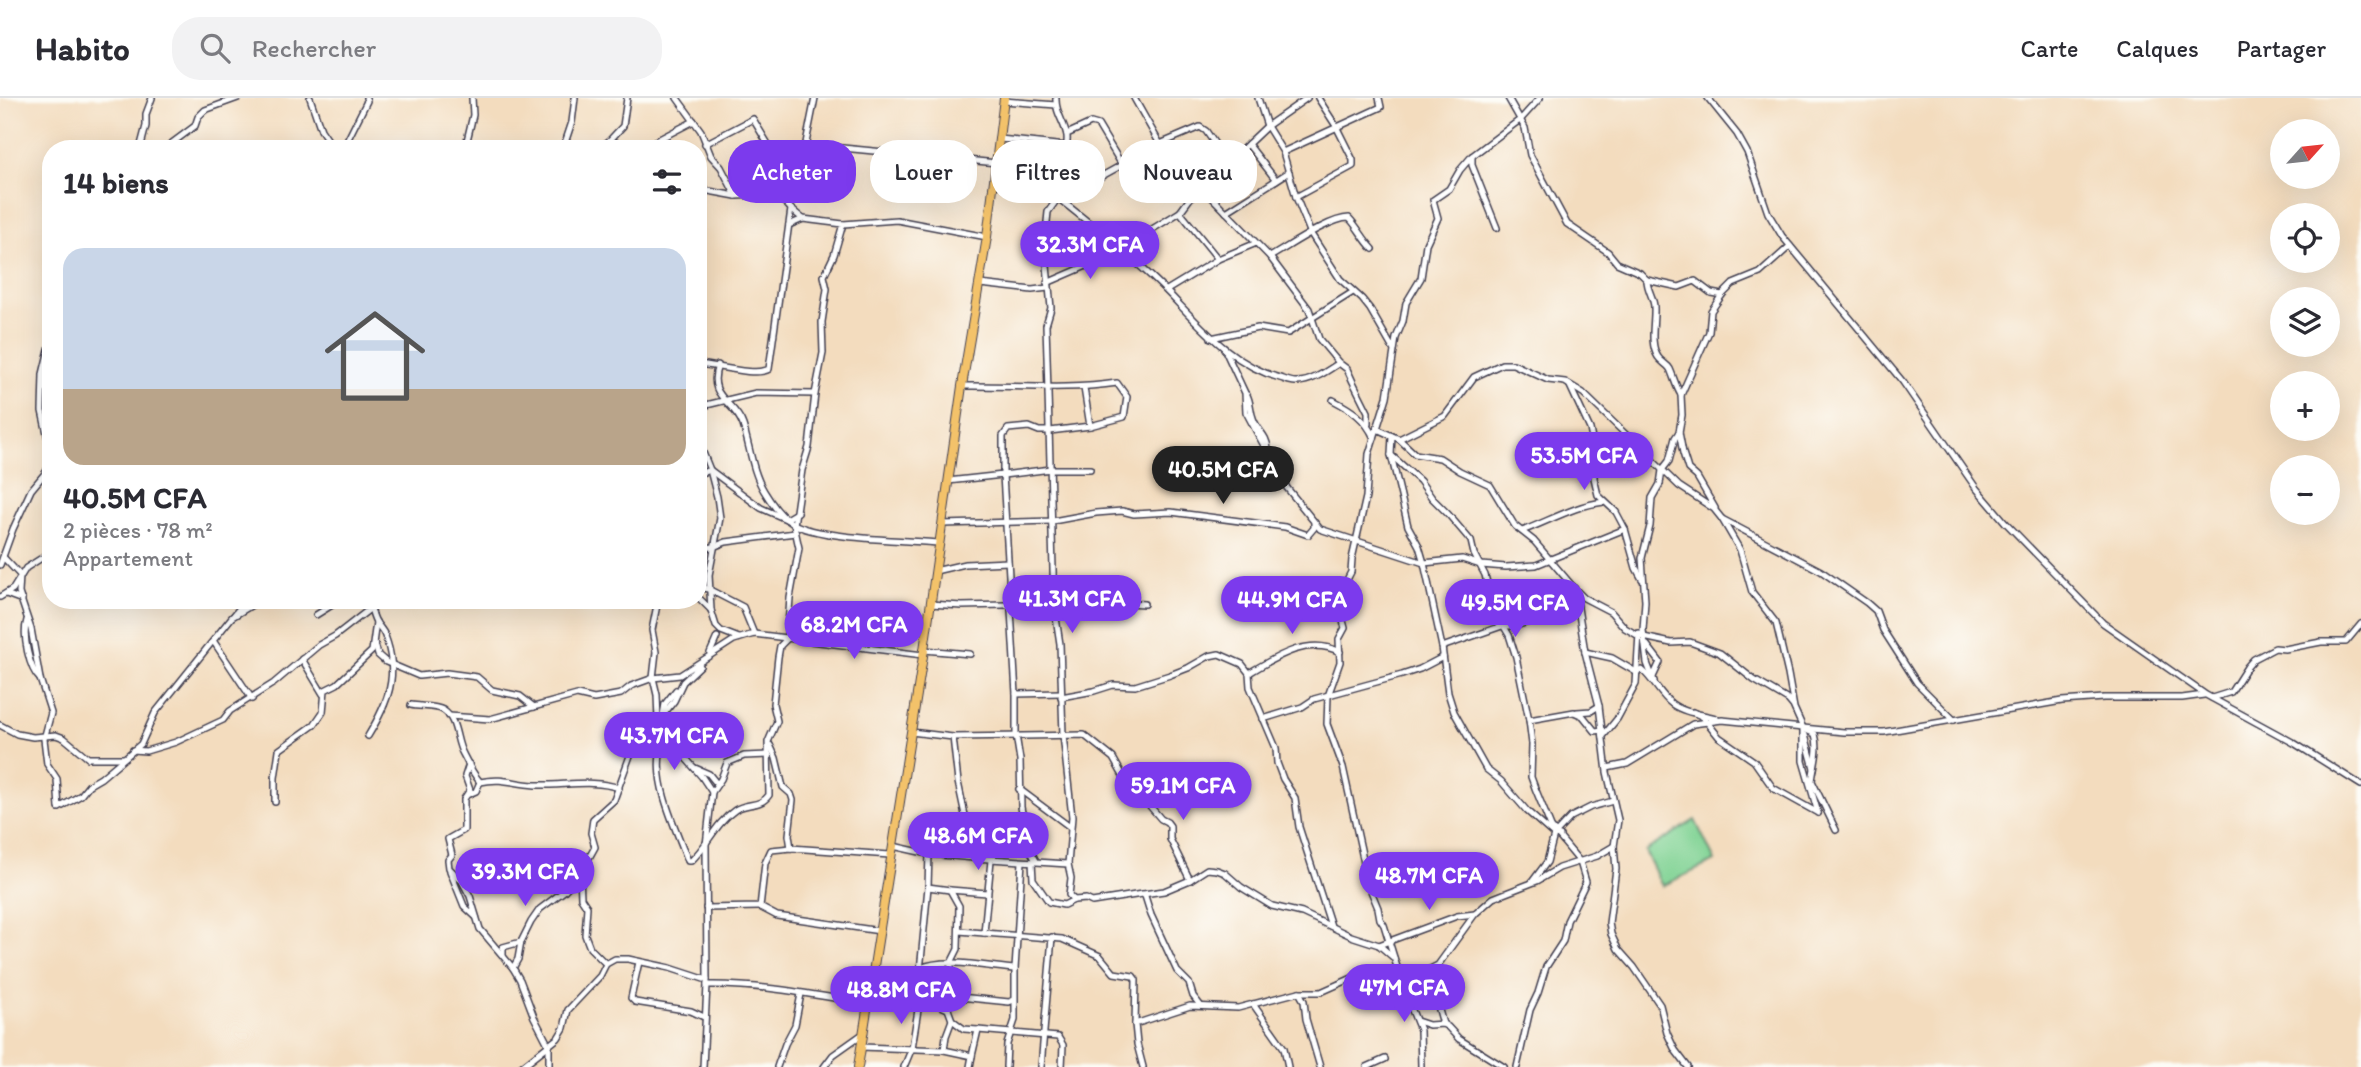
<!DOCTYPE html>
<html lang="fr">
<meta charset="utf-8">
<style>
:root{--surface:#fff;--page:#f2f2f3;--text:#2b2b33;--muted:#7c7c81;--line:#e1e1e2;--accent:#7c3aed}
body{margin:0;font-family:Itim,sans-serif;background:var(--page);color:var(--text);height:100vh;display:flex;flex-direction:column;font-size:26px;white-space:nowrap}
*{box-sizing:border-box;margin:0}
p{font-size:23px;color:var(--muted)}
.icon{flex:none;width:38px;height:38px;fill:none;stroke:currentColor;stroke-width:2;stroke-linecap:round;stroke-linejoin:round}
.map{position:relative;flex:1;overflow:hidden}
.drawer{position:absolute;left:42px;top:42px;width:665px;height:469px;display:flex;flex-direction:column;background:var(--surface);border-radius:28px;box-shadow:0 7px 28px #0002}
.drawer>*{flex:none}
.top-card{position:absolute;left:728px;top:42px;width:665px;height:63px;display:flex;gap:14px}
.needle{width:46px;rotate:63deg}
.fabs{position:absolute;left:2270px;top:21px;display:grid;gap:14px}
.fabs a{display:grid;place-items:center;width:70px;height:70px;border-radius:50%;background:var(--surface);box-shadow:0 7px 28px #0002;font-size:35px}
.price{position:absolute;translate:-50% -60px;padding:0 16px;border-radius:24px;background:var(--accent);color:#fff;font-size:23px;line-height:46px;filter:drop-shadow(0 2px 4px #0008)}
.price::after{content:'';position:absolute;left:50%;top:42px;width:21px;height:16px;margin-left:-10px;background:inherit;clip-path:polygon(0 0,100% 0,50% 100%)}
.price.active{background:#222;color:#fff}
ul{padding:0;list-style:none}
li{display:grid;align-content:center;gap:14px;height:371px;padding:0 21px}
li span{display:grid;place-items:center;height:217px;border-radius:21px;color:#555}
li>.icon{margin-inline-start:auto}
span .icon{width:126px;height:126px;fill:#fffc;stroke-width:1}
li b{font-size:30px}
h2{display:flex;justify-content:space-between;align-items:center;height:84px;padding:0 21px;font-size:30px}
.tag{padding:0 24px;border-radius:28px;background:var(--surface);box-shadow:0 7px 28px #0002;font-size:24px;line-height:63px}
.tag.active{background:var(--accent);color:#fff}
header{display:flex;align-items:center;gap:42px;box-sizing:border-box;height:98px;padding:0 35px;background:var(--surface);border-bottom:2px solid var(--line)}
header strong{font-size:33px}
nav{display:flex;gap:38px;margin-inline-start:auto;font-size:24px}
.search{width:490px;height:63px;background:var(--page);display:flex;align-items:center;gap:18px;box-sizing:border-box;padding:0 24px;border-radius:28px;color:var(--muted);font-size:26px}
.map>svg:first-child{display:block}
.green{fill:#81d394;stroke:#527a68;stroke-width:2}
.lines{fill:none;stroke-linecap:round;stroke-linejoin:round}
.minor-casing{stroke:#413e4f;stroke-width:8}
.primary-casing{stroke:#413e4f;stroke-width:10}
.minor{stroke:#fff;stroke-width:5}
.primary{stroke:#f3c26a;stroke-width:8}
</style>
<header>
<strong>Habito</strong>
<div class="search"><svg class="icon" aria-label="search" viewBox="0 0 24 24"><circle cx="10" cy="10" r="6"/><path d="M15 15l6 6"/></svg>Rechercher</div>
<nav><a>Carte</a><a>Calques</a><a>Partager</a></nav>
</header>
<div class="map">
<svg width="2361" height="969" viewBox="0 0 2361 969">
<rect width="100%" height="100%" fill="#fdfcf7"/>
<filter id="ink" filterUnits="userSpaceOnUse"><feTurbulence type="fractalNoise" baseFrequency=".0143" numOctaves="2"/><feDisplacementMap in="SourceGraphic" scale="14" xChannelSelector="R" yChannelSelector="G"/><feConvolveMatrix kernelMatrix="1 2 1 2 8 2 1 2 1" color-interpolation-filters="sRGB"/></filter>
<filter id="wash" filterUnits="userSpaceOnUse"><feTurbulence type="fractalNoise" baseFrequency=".00686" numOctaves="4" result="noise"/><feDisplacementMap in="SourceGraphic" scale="28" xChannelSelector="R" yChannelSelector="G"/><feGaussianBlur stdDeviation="1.57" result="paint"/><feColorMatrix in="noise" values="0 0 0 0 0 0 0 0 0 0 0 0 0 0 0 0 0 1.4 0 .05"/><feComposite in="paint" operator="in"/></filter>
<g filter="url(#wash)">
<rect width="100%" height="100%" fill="#f3dcbe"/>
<path class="green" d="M1695 722 1715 763 1662 788 1645 753Z"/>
</g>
<g filter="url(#ink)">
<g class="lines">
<g class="minor-casing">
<g id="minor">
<path d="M310 0 321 32 334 51"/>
<path d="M677 0 701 33 711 58 721 69 736 98C756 97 778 94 791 111L769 271C756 279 715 267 698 266"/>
<path d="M1056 0C1055 15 1065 25 1067 38 1069 60 1055 80 1058 100 1091 126 1122 151 1152 179 1192 216 1225 265 1280 280 1284 281 1290 284 1295 284 1310 285 1327 273 1339 265"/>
<path d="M1134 0 1160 46 1270 159 1309 211 1319 241 1339 265 1347 271 1353 284 1368 314V326"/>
<path d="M1258 0 1267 28 1283 54 1296 99 1311 136 1340 181 1362 201 1370 211 1393 251"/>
<path d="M1508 0 1525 30 1530 57 1567 126 1608 154 1617 165 1640 175 1647 182C1647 192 1654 200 1654 209 1655 224 1649 245 1658 259 1661 264 1667 266 1670 271 1674 280 1676 289 1681 297"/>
<path d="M1708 0 1737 36 1747 54 1768 115 1782 138 1903 284 1976 390 2005 424 2103 525 2206 597 2294 645 2361 687"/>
<path d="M1004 3 1056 7"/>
<path d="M1067 36 1091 25 1098 27 1122 67"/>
<path d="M1000 41 1066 48"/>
<path d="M609 43 623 28 627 0"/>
<path d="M705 46 753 21 777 61 776 74"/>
<path d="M1248 46 1276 82"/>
<path d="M140 51 146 28V16L152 0"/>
<path d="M164 51 195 28 198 19 205 12 238 0"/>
<path d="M343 51 367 3 366 0"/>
<path d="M465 51 473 17 472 0"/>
<path d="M563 51 572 24 575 0"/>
<path d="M597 51 609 43 642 50 694 23"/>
<path d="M1283 54 1381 9 1379 0"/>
<path d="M804 55 815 0"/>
<path d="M1472 58V67L1497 130"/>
<path d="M1061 78 1069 85 1073 86 1102 78 1160 46 1200 29 1206 33 1228 65"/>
<path d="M994 86 1046 91 1059 86"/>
<path d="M698 91 736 98 786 69 804 55 822 48 997 65"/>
<path d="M1296 99 1353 68V62L1336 28 1318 0"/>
<path d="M1058 100 1048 114 1047 124 1046 157 1051 210 1046 227 1047 259 1054 506 1060 546 1063 637 1072 719 1068 766 1071 780 1069 797 1074 802 1086 801 1092 804 1142 796 1145 798 1151 817 1177 873 1189 885 1193 898 1200 907"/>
<path d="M1180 114 1218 161"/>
<path d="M1226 114 1289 74"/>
<path d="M843 126 897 122 987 139"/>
<path d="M789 127 803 121 791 111"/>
<path d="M1270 159C1288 149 1329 120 1349 120 1358 129 1363 141 1373 151"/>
<path d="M1647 182 1679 189 1695 183 1711 195 1722 197"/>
<path d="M1047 185 1121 153 1133 143 1180 114 1200 87 1228 65 1267 28 1307 0"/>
<path d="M980 186 1032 192 1048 190"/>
<path d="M1167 192 1218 161 1254 146"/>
<path d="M1211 240 1258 230 1288 235 1353 194"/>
<path d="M51 243 43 276 42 313 51 354"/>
<path d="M1224 250 1245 295 1246 314 1255 331 1287 390 1320 431 1424 465 1462 461 1481 467 1506 469 1536 467 1625 431 1616 414 1598 397 1594 380V352L1590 331 1570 288"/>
<path d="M718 267C706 300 735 303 743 327 750 349 752 373 764 393 770 403 781 419 792 425 818 441 905 442 939 445"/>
<path d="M46 268 49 280 48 334"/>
<path d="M962 288C1014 287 1066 293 1117 285L1127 299 1124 319 1090 328 1050 333H1039L1029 329 1008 331 1003 338V377L1051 371H1090"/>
<path d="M1084 290 1090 328"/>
<path d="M1247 297C1251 305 1250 312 1253 320 1257 333 1267 336 1268 351"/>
<path d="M1333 302C1352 312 1365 320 1374 340"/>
<path d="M698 309 756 295 815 296"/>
<path d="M1377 331 1399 341 1415 356 1440 360 1460 373 1490 387 1515 428 1534 443 1575 491 1585 554 1599 608 1607 674 1618 722 1614 748 1616 771 1609 825 1611 836 1618 851 1634 869 1660 907 1667 935 1675 952 1688 969"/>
<path d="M1392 338 1391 357 1400 394 1408 428 1419 448 1424 465 1442 549 1448 595 1454 614 1486 671 1501 683 1527 713 1554 737 1560 738"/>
<path d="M1399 341 1445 318 1474 279 1502 266H1513L1548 282 1565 284 1583 295 1679 388 1714 411 1722 421 1821 473 1867 505 1876 513 1883 532 1917 585 1954 622"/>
<path d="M698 342 710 372 717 399 720 420 709 477 711 512"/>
<path d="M1391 357 1420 383 1432 400 1448 416 1471 443 1474 456 1485 477 1494 512 1509 537 1516 559 1529 622 1532 646 1531 679 1535 690 1551 729 1580 764 1586 784 1567 823 1563 843 1546 869 1538 895 1530 912 1517 969"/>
<path d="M710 372 761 410 786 421 798 414"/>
<path d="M698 376 710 372"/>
<path d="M948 383 1003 377 1016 596V637L1020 662 1021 709 1028 748 1036 763"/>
<path d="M1715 410 1697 379 1688 371 1683 355 1679 334 1682 317 1681 297 1709 234 1711 213 1722 197 1733 186 1760 175 1790 148"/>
<path d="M1722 421 1740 452 1752 494 1776 525 1788 576 1794 610 1803 630V663L1818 715"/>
<path d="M942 426 1053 423 1096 415 1122 413 1134 416 1171 414 1285 429 1308 437 1314 430V425"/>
<path d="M1625 431 1636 470 1642 481"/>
<path d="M1522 433C1549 423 1576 407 1604 404"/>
<path d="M698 450 713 449 726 444 795 435"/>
<path d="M4 460 20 477 19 495 31 531 40 581 51 615 44 641 47 666 57 681 59 710 81 697 89 687 101 680 141 646 155 615 232 519 260 502"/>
<path d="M0 467 13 431 31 392 46 374 51 364"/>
<path d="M935 473 965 466 1008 464"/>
<path d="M698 489 708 491 743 509 754 536"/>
<path d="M1575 491 1584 500 1611 514 1625 530 1639 538 1671 545 1690 544 1720 555 1754 582 1788 602 1793 608"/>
<path d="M6 496 22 502"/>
<path d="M0 499 13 491 26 470 51 454"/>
<path d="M698 499 711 512 716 528 721 533 739 540"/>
<path d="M487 502H488"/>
<path d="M930 506 962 508 1054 506 1107 508 1129 505 1144 506"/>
<path d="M234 517 243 506 257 504"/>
<path d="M316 517 340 502"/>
<path d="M27 522C22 537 29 571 40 581"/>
<path d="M214 544 252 601"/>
<path d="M375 546 378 557 386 564 419 578 447 575 477 579 492 592 520 598 534 609"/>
<path d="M1647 547 1660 564 1653 579"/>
<path d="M1442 549 1502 528H1515L1560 515 1578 508"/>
<path d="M924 552 970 556"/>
<path d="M1585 554 1612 560 1636 574 1642 572C1654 582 1660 597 1672 606 1684 615 1702 616 1716 620"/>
<path d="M710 555 717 539"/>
<path d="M302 561 323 596"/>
<path d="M700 568 683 584 674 603 663 617 670 642 702 679 712 694 706 747 707 882"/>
<path d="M1249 575C1276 559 1308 538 1340 554"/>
<path d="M1654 583 1647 565 1643 532 1645 503 1642 460 1650 428 1652 400 1660 386 1662 372 1669 363 1675 340 1679 334"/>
<path d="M1016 596 1061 595"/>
<path d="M1061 599 1094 593 1113 587 1135 588 1170 577 1188 570 1209 558 1219 556 1242 566 1249 575 1250 589 1276 650 1277 665 1283 681 1295 700 1299 729 1331 828"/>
<path d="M2212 600 2231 594 2247 569 2254 561 2275 550 2285 551 2321 544H2346L2361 526"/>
<path d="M411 607C420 609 435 607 443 612 458 622 455 642 463 656 468 666 473 676 480 684"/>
<path d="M1577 614 1591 613 1599 608"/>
<path d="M1693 614 1703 619 1719 639 1754 663 1773 690 1818 715"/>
<path d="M449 618 490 621 577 597 594 601 621 596 631 588 653 580 680 577 734 542 754 536 923 557"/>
<path d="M1263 621 1302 609 1314 601 1402 577 1420 571 1443 559"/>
<path d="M1529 622 1574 614 1583 618 1595 633 1603 632"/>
<path d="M0 627 17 636 33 639 56 637 64 640 88 660H123"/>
<path d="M667 630C666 639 661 648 660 657 655 690 677 733 688 763H691C708 747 715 726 735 712 747 704 760 710 769 697L768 644 777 623 773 606 778 559 780 548 787 541 790 500 799 450 794 427 802 372 809 349 815 296 823 255 822 224 827 191 824 178 834 157 843 126 803 121"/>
<path d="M1806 632 1815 636C1820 653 1814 666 1812 683L1836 732"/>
<path d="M911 634 953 639 1084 637 1113 660 1135 699 1149 707 1161 721 1167 724 1170 728V741L1190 782"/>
<path d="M1604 637 1617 621 1636 586 1639 535"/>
<path d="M1805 637 1814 670"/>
<path d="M368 638C388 605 400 577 385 538 383 532 379 529 376 524 372 517 371 509 369 502"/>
<path d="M953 639 958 684 974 760"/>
<path d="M770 647 776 660 783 689 791 696 793 702 789 737 791 750"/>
<path d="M133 652 146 653 176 644 223 622 230 613 274 585 319 547 335 538 371 510 390 502"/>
<path d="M659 653 658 622 663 617 665 606 676 592"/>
<path d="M469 666 465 678 470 692 464 701V732L448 741 452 757 448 762 449 770 462 783 470 798 480 831 513 870 520 882 534 919 549 948V969"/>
<path d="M695 670 709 676 717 686"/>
<path d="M1607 670 1627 666 1693 626 1722 622 1844 634H1884L2062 603 2104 600H2182L2204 597"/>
<path d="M1019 691 1070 729"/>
<path d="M712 694 721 681 727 665 744 658 769 657"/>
<path d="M469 696 476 693 480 684C504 679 513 686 535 687 564 688 593 681 619 690"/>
<path d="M275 704V680L279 652 314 627 323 614 325 592 337 586 372 553 376 524"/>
<path d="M893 748 929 756 974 760 1068 766"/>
<path d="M929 756 928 789 950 792 959 808 958 851 951 865 950 898 1009 904 1014 902"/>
<path d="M991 762 984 835 1062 841 1100 858 1114 875 1133 878 1136 882 1135 926"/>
<path d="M1032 764 1033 781 1049 804 1064 807 1074 802"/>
<path d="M450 773 464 808 476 819"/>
<path d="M1532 784 1547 764 1554 737 1571 719 1591 709 1613 703"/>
<path d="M950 792 987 795"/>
<path d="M1143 796 1164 793 1190 782 1207 771 1217 772 1225 775 1241 789 1272 808 1302 815 1351 838 1379 847 1394 860"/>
<path d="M760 809 777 818 880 833"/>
<path d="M706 810 760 809 765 765 771 752 791 750 890 757"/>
<path d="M959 833 984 835"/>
<path d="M1379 847 1457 818 1475 816"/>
<path d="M503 857V849L521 844 531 824 540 811 564 793 580 776"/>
<path d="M639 864 631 900 635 904 691 913 704 919"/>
<path d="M606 866 590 850 585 837 587 809 581 800 580 776 595 749 591 735 593 721 614 702 631 655 638 642 658 622 657 597 653 580 656 554 652 532 658 502"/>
<path d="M513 870 518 861 521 844"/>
<path d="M921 870C943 859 989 869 1015 871"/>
<path d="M1428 873 1443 926"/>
<path d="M1404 890 1409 882 1438 867 1475 816 1493 800 1537 783 1559 770 1597 758 1614 748"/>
<path d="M1299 894 1304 903 1306 921 1320 969"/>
<path d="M920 899 948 911"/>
<path d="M1253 906 1284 950 1288 969"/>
<path d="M952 922 964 931 978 932"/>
<path d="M1417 923 1429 927 1443 926 1448 929 1459 941 1504 969"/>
<path d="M861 949 944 952 972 958 970 969"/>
<path d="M944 952 946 938 952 922 948 911 950 898"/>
<path d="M972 958 978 932 1058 939 1063 947 1062 969"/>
<path d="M521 969 558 940 564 930 568 912 600 878 606 866 615 861H628L670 870 707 882V887C761 886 815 897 868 906"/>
<path d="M703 969 707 887"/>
<path d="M777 969 785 946 795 927 801 896"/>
<path d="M824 969 833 957 864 935"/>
<path d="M904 969 912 950 920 899 918 894 928 789"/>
<path d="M1006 969 1007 946 1015 922V871L1022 764"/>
<path d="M1041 969 1052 839"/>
<path d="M1143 969 1137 946 1135 926 1190 908 1238 910 1299 894H1321L1359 877 1381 873 1400 878"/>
<path d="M1367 969 1385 961"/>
<path d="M1421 969 1420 932 1405 895 1384 827 1380 821 1378 810 1369 788 1343 669 1327 626 1328 598 1340 564 1339 541 1345 530 1337 501 1351 474 1352 461 1366 399 1369 356 1387 299 1396 240 1403 223 1406 205 1421 180 1426 146 1438 120 1433 102 1449 91 1460 72 1472 58 1521 21 1540 0"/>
</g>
</g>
<g class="primary-casing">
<path id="primary" d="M858 969 924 552 962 288 987 139 1004 0"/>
</g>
<use href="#minor" class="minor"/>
<use href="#primary" class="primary"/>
</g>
</g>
</svg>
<div class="fabs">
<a><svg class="needle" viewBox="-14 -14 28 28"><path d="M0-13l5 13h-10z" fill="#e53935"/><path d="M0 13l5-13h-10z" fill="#7c7c81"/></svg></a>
<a><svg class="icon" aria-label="locate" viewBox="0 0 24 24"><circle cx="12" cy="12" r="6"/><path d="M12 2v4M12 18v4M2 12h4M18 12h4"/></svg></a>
<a><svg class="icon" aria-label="layers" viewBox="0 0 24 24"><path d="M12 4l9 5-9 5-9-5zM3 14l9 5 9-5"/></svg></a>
<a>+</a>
<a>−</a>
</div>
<b class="price" style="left:1090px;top:183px">32.3M CFA</b>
<b class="price" style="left:1584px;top:394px">53.5M CFA</b>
<b class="price active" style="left:1223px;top:408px">40.5M CFA</b>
<b class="price" style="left:1072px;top:537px">41.3M CFA</b>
<b class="price" style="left:1292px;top:538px">44.9M CFA</b>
<b class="price" style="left:1515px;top:541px">49.5M CFA</b>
<b class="price" style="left:854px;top:563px">68.2M CFA</b>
<b class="price" style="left:674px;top:674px">43.7M CFA</b>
<b class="price" style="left:1183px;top:724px">59.1M CFA</b>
<b class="price" style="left:978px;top:774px">48.6M CFA</b>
<b class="price" style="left:525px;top:810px">39.3M CFA</b>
<b class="price" style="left:1429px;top:814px">48.7M CFA</b>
<b class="price" style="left:1404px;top:926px">47M CFA</b>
<b class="price" style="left:901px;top:928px">48.8M CFA</b>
<div class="top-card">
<a class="tag active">Acheter</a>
<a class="tag">Louer</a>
<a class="tag">Filtres</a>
<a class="tag">Nouveau</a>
</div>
<section class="drawer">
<h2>14 biens<svg class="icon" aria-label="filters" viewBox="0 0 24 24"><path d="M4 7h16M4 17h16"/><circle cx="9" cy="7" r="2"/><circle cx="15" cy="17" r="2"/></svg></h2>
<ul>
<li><span style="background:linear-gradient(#c9d6e8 65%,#b9a48a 0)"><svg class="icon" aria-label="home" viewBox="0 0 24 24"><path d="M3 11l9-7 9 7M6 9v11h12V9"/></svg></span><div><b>40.5M CFA</b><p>2 pièces · 78 m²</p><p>Appartement</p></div></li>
</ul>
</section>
</div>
